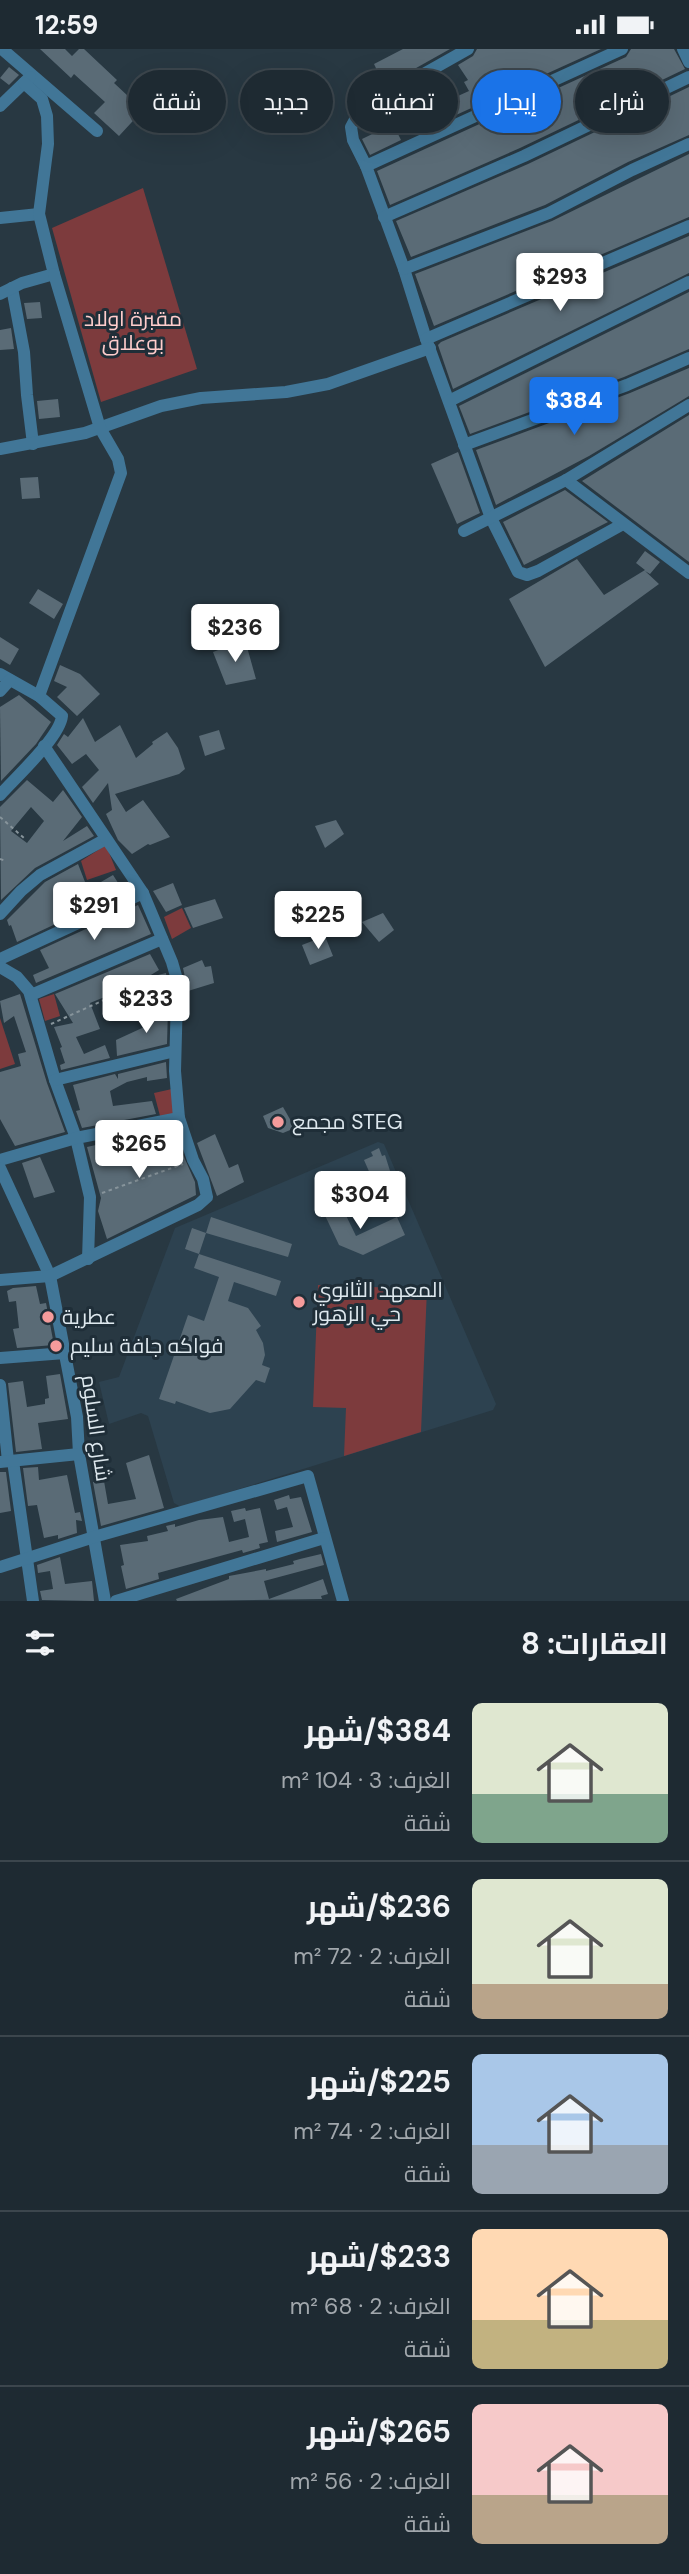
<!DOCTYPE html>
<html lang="ar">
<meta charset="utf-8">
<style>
:root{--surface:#1e2a32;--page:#2b363e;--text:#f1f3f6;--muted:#a1a7ac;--line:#3c464d;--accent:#1a73e8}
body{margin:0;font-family:"DM Sans",Cairo,sans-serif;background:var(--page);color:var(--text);direction:rtl;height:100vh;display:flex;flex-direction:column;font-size:26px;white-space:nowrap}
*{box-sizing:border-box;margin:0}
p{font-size:23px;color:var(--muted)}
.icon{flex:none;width:38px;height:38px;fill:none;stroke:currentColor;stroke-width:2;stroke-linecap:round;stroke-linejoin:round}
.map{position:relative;height:1552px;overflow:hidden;direction:ltr}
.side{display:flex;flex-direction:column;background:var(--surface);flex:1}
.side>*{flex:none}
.guide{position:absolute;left:21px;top:21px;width:648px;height:63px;direction:rtl;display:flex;gap:14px}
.price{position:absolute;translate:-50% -60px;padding:0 16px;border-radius:7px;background:#fff;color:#222;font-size:23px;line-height:46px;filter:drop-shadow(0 2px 4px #0008)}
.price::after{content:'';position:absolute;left:50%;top:42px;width:21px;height:16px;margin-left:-10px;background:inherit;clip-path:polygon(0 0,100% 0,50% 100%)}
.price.selected{background:var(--accent);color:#fff}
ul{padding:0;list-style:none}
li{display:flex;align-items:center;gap:21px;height:175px;padding:0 21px}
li+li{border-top:2px solid var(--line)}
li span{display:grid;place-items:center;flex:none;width:196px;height:140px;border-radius:10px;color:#555}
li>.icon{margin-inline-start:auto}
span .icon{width:84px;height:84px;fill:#fffc;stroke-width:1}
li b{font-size:30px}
h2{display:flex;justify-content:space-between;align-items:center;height:84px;padding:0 21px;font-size:30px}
.tag{padding:0 24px;border-radius:32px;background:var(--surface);box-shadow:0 7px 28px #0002,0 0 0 2px var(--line);font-size:24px;line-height:63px}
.tag.selected{background:var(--accent);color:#fff}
.status{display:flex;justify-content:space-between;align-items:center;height:49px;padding:0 35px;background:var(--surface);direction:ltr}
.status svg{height:19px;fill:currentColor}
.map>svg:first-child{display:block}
.built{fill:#2d4250}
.green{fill:#7d3b3d}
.building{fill:#5a6b76;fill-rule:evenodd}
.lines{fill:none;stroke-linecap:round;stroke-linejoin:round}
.path{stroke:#87949b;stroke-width:2;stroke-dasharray:3.5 3.5;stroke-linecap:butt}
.minor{stroke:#417697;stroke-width:12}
.poi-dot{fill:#f59b9b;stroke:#1f2e38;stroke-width:2.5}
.labels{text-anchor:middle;stroke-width:6;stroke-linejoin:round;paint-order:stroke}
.park-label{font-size:21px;fill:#ffcdcc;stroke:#1f2e38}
.poi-label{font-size:21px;fill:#dee8ee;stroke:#1f2e38;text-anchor:start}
.street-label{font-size:21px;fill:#dee8ee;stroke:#1f2e38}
</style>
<div class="status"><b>12:59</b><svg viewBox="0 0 49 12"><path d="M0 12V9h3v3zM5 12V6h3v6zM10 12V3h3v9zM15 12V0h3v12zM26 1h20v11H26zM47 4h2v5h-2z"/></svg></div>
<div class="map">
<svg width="689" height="1552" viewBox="0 0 689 1552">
<rect width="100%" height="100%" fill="#283842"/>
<path class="built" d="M378 1093 384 1095 496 1355 493 1361 181 1458 174 1454 148 1367 141 1364 109 1375 99 1333 119 1328 175 1179Z"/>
<g class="green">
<path d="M143 139 197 320 101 353 52 179Z"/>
<path d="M106 796 116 821 87 831 81 812Z"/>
<path d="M182 859 191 879 172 890 164 868Z"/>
<path d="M153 933 163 959 136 963 131 941Z"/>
<path d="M54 945 60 967 45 972 39 950Z"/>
<path d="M0 969 15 1015 0 1020Z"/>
<path d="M172 1040 176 1065 160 1067 154 1044Z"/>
<path d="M318 1236 427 1240 421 1383 344 1407 346 1359 313 1358Z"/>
</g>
<g class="building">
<path d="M40 0H65L72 7 79 0H84L117 31 114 34 143 61 119 87 94 64 105 53 74 25 71 29Z"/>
<path d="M403 0H450L409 23 383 34 374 15Z"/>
<path d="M477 0H601L456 66 449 51 469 42 464 33 468 31 458 16 473 7Z"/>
<path d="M631 0H674L685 20 520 99 390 156 377 122 626 8Z"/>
<path d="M9 18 19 26 9 36 0 29Z"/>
<path d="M431 31 441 53 426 61 416 39Z"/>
<path d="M689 38V86L628 113 545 156 411 208 396 172 528 115Z"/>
<path d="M393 75 401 91 370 106 362 90Z"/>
<path d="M689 105V168L434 277 415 225 552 172Z"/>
<path d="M689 187V224L453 340 439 299 438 296 441 293Z"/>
<path d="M689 243V300L624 328 470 385 459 357Z"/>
<path d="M40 253 42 269 27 270 24 254Z"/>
<path d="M11 279 14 300 0 301V281Z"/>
<path d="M689 319V347L589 407 496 456 476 401 630 344Z"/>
<path d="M58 350 60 368 39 370 37 352Z"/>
<path d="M689 366V513L582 432Z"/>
<path d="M458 403 480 464 457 475 431 415Z"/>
<path d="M38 428 40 449 22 450 20 429Z"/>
<path d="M565 441 608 473 524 516 503 473Z"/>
<path d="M645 502 660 513 650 525 645 522 659 535 545 618 509 550 577 510 604 546 645 521 636 514Z"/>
<path d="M38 540 63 555 54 570 29 554Z"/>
<path d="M0 588 19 600 10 616 0 610Z"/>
<path d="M245 591 256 630 226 636 213 603Z"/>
<path d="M60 616 80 625 100 645 77 667 57 648 67 638 54 632Z"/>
<path d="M19 646 51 673 36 695 1 732 0 658Z"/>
<path d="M83 669 95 693 120 676 136 709 153 695 152 693 167 683 178 699 185 720 179 725 115 745 126 763 143 751 170 788 150 796 148 795 132 805 118 791 106 765 112 761 108 734 93 754 82 738 99 721 86 705 72 715 57 696 64 685 68 688Z"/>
<path d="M219 681 225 700 205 707 199 687Z"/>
<path d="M27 731 53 753 63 741 82 768 63 792 87 777 94 787 35 819 1 851 0 758ZM31 758 44 772 27 794 11 782Z"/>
<path d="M336 771 344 785 325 799 315 777Z"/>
<path d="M78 815 87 838 93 835 94 837 113 826 124 843 17 893 11 876 9 877 7 871 45 833Z"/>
<path d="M173 834 182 856 166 863 153 842Z"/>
<path d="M215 850 223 869 193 879 184 859Z"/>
<path d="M138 856 151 885 36 934 33 926 49 919 40 901Z"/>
<path d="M383 864 394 881 379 893 362 873Z"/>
<path d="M325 887 333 907 310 916 302 896Z"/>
<path d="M150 905 159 921 146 929 126 937 131 956 114 963 112 945 90 954 100 980 76 988 84 1005 105 996 110 1009 61 1021 60 1016 65 1014 60 999 62 998 54 978 73 974 55 945Z"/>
<path d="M202 911 205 918 211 917 214 934 188 942 183 919Z"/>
<path d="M166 924 168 941 162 943 154 927Z"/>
<path d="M20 945 47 1034 65 1083 15 1097 0 1070V1023L21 1017 18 1005 26 1003 14 967 4 974 0 952Z"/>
<path d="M168 960 167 995 117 1007 116 991 153 974 149 963Z"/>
<path d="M166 1013 167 1029 147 1032V1028L127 1033 110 1042 113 1057 152 1052 156 1065 82 1079 76 1062 80 1061 73 1036 115 1025 118 1030V1025Z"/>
<path d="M283 1058 295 1079 283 1084 268 1079 263 1067Z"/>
<path d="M162 1081 167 1096 177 1092 195 1133 196 1146 107 1190 98 1162 101 1149 87 1098Z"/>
<path d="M215 1085 229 1119 238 1115 244 1133 217 1147 197 1094Z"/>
<path d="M379 1099 382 1107 385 1106 396 1141 399 1140 404 1153 385 1160 378 1143 386 1140 380 1124 371 1127 364 1111 373 1107 371 1103Z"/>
<path d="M40 1108 55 1143 34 1149 22 1114Z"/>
<path d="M338 1150 356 1187 397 1168 405 1186 363 1206 339 1196 321 1158Z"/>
<path d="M211 1168 292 1195 288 1208 206 1184Z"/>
<path d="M192 1179 206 1184 199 1205 185 1200Z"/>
<path d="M199 1205 281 1232 276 1247 234 1233 228 1252 248 1259 261 1277 256 1281 263 1294 265 1306 262 1316 270 1319 265 1334 256 1331 230 1360 210 1364 176 1352 175 1355 159 1350 188 1266 204 1272 219 1228 194 1219Z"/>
<path d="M36 1237 40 1255 46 1254 54 1296 17 1299 13 1280 19 1279 16 1252 9 1253 7 1242 13 1239Z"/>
<path d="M60 1325 68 1370 38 1374 42 1400 16 1403 8 1334 23 1332 27 1358 45 1355V1350L49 1349 46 1327Z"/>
<path d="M149 1406 164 1459 101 1477 93 1433 104 1432 108 1455 136 1450 126 1414Z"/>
<path d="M38 1418 39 1431 67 1426 75 1464 80 1463 82 1472 76 1471 77 1484 58 1490V1486L44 1489 37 1456 28 1457 23 1419Z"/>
<path d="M0 1423H6L11 1462 0 1464Z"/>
<path d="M289 1446 290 1450 301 1448 312 1483 277 1493 275 1482 293 1478 287 1458 277 1461 274 1451Z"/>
<path d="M245 1459 246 1462 260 1459 268 1493 259 1495 260 1499 243 1504 242 1501 158 1524 159 1530 126 1540 121 1517 124 1516 120 1496 148 1492 147 1487 168 1482 166 1477 175 1475V1478L199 1471 223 1468 229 1493 249 1488 245 1470 234 1473 231 1462Z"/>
<path d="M321 1505 324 1516 264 1532 269 1550 323 1530 328 1545 321 1547 322 1550 177 1552 176 1550 229 1530V1527L266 1520V1522L294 1515 293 1512 300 1510Z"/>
<path d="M60 1508 65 1535 92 1532 94 1552 42 1551 40 1542 53 1540 50 1522 38 1524 37 1516Z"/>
</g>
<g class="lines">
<g class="path">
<path d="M0 768 24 789"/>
<path d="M0 810 6 812"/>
<path d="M51 975 146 932"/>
<path d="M102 1144 183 1115"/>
</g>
<g class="minor">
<path d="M2 0 97 82"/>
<path d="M468 0 367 57 358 65 351 78 353 91 366 117 404 220 426 290 491 469 518 523 527 526 538 522 623 475"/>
<path d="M683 0 689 13"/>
<path d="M0 57 30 28"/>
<path d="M366 117 622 0"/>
<path d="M384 168 524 107 689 28"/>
<path d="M0 169 39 165"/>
<path d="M404 220 549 164 632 121 689 95"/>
<path d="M12 239 24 303 27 346 33 395"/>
<path d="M0 245 22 234 54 225 39 165 48 95 47 67 42 50 24 34"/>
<path d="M426 290 689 177"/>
<path d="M449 352 689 233"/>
<path d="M464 396 627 336 689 309"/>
<path d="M0 400 85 384 161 357 201 349 286 343 328 335 430 299"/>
<path d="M566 431 689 524"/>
<path d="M464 482 566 431 689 356"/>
<path d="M0 625 39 647 62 667C60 688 16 728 0 746"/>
<path d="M0 642 10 631"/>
<path d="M39 647 121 424 118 410 100 379 54 225"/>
<path d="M0 865 21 842 40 826 106 790"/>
<path d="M0 910 143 844"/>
<path d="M0 918 17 928 29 942 55 1031 76 1089 90 1148 88 1210"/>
<path d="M31 946 162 890"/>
<path d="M55 1031 175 1002"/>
<path d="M0 1111 76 1089 179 1069"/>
<path d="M0 1119 50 1227 77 1368 79 1405 105 1552"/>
<path d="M0 1231 50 1227 198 1156 207 1148 203 1130 193 1111 179 1069 175 1022 177 946 176 927 172 913 143 844 44 697"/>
<path d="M0 1309 65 1304"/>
<path d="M0 1336 8 1412"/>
<path d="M13 1412 33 1552"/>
<path d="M0 1413 79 1405"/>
<path d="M0 1518 94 1488 308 1427 343 1552"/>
<path d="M116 1552 324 1489"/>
</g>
</g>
<g class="poi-dot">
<circle cx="278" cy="1073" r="7"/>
<circle cx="299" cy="1253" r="7"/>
<circle cx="48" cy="1268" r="7"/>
<circle cx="56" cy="1297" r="7"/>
</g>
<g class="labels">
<g class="park-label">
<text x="133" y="277">مقبرة اولاد<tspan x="133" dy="24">بوعلاق</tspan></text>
</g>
<g class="poi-label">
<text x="292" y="1080">مجمع STEG</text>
<text x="313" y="1248">المعهد الثانوي<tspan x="313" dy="24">حي الزهور</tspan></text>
<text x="62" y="1275">عطرية</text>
<text x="70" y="1304">فواكه جافة سليم</text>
</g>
<g class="street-label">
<text transform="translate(96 1379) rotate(82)" y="7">شارع السلوم</text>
</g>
</g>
</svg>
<b class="price" style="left:560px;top:264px">$293</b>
<b class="price selected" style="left:574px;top:388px">$384</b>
<b class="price" style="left:235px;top:615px">$236</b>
<b class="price" style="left:94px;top:893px">$291</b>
<b class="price" style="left:318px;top:902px">$225</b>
<b class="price" style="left:146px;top:986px">$233</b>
<b class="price" style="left:139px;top:1131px">$265</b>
<b class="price" style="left:360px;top:1182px">$304</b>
<div class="guide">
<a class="tag">شراء</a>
<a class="tag selected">إيجار</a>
<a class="tag">تصفية</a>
<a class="tag">جديد</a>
<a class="tag">شقة</a>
</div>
</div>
<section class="side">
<h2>العقارات: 8<svg class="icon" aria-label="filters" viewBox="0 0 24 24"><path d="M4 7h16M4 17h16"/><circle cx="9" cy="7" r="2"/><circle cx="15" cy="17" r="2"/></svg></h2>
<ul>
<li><span style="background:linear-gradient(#dfe7d0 65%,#7fa58c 0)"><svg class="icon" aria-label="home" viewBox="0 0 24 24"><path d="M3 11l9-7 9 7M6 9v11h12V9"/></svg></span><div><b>$384/شهر</b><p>الغرف: 3 · 104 m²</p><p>شقة</p></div></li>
<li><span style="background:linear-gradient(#dfe7d0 75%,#b9a48a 0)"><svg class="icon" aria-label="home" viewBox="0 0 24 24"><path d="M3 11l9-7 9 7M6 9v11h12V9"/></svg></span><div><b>$236/شهر</b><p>الغرف: 2 · 72 m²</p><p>شقة</p></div></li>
<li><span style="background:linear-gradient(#a9c7e8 65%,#9aa5b1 0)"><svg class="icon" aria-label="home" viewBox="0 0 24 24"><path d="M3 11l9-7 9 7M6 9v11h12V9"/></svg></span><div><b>$225/شهر</b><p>الغرف: 2 · 74 m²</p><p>شقة</p></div></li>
<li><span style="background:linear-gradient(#ffd9b3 65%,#c2b280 0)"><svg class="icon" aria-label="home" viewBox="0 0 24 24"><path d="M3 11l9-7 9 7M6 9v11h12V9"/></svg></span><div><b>$233/شهر</b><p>الغرف: 2 · 68 m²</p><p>شقة</p></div></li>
<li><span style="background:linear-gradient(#f6c9c9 65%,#b9a48a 0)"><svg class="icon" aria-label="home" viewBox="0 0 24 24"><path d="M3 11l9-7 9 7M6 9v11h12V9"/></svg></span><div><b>$265/شهر</b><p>الغرف: 2 · 56 m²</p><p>شقة</p></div></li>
</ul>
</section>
